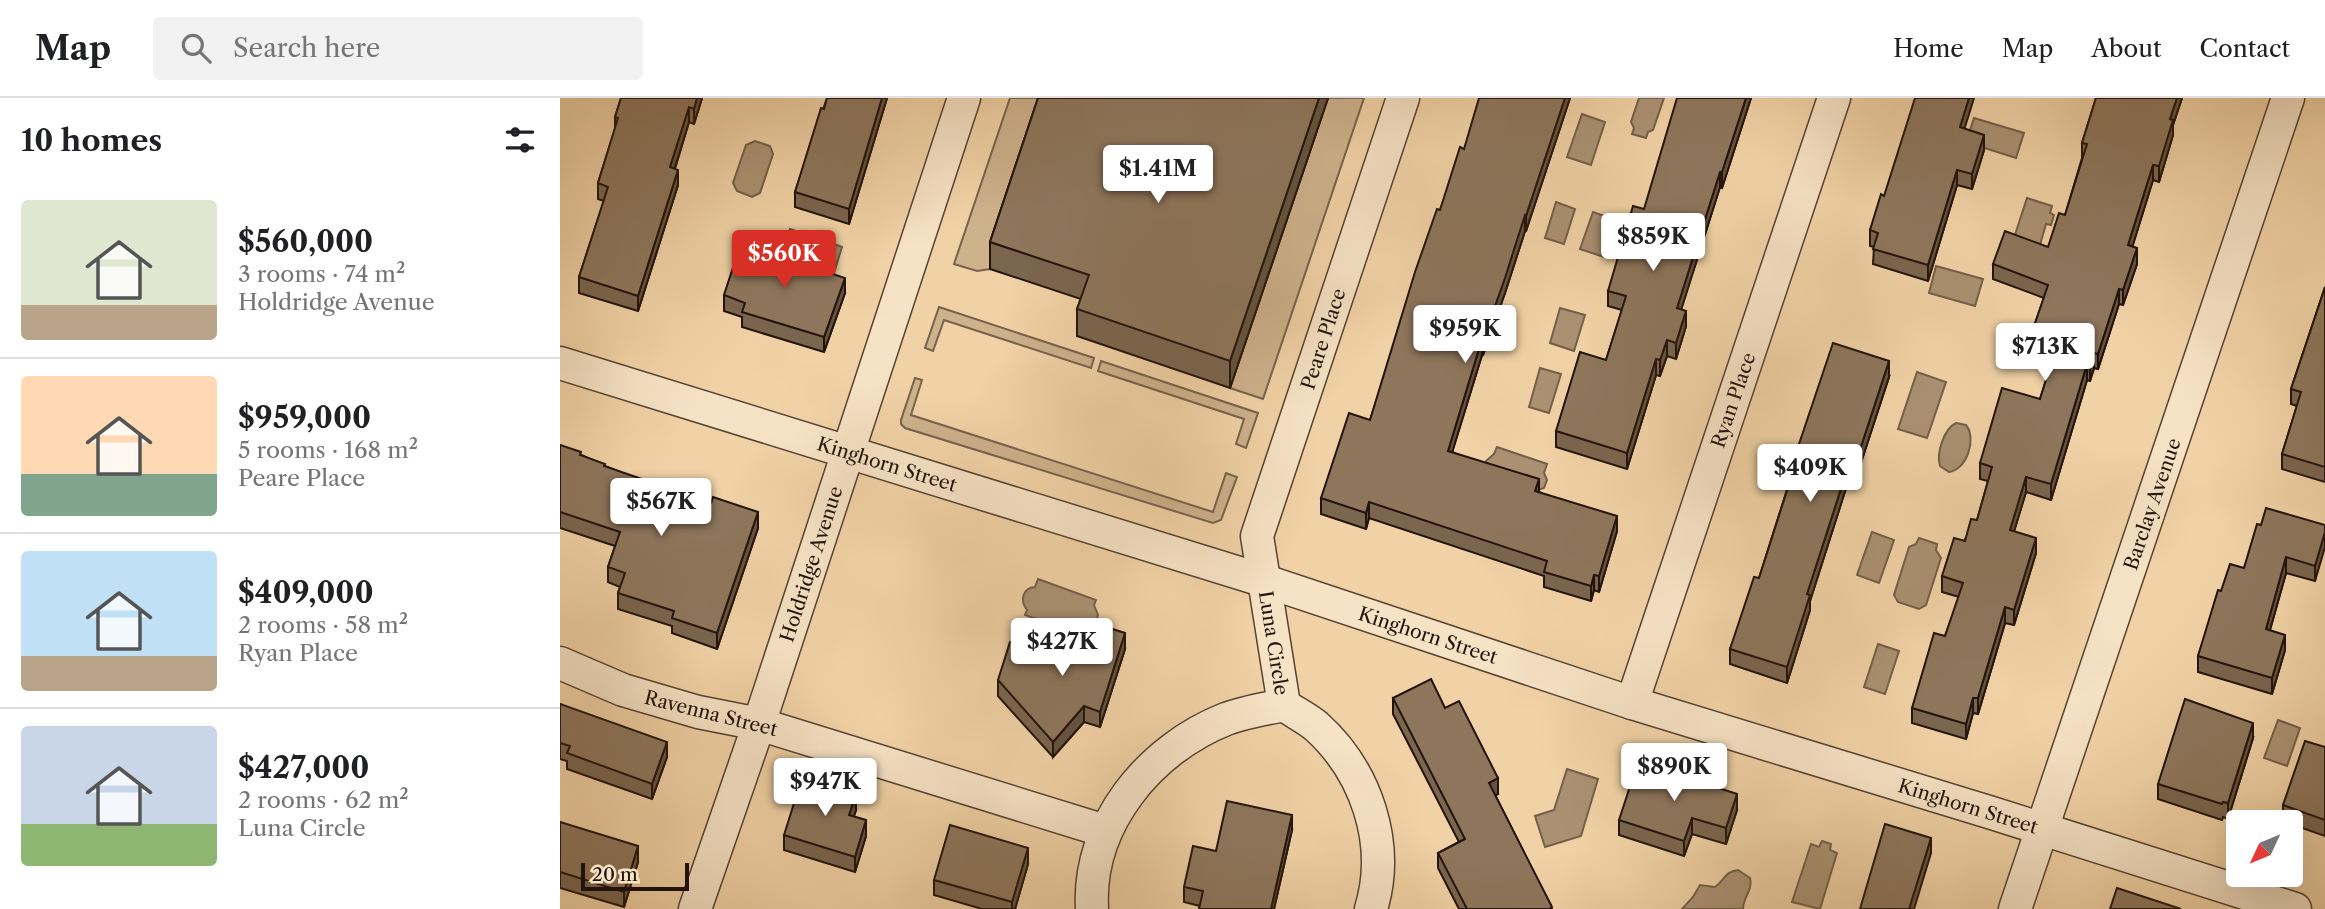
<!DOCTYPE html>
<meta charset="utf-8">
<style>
:root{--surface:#fff;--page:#f2f2f2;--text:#202124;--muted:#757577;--line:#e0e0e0;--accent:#d93025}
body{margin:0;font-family:"Libre Caslon Text",serif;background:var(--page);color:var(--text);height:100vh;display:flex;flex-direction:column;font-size:26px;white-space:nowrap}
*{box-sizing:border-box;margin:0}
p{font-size:23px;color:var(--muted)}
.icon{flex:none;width:38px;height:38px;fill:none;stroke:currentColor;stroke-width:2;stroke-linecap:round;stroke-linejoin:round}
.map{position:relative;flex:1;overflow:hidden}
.sheet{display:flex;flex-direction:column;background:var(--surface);width:560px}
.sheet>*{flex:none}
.needle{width:46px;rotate:226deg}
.buttons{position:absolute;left:1666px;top:712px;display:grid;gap:14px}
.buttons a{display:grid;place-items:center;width:77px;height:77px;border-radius:7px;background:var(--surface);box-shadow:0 7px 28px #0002;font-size:35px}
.scale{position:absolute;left:21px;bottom:18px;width:108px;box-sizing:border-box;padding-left:7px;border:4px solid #22130c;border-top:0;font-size:19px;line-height:24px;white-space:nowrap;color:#22130c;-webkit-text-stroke:5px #f6e2c5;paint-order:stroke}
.price{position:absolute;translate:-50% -60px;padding:0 16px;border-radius:7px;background:#fff;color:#222;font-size:23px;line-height:46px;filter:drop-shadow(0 2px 4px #0008)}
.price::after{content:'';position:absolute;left:50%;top:42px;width:21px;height:16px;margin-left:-10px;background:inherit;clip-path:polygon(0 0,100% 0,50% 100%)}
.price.on{background:var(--accent);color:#fff}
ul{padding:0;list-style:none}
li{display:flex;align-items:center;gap:21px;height:175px;padding:0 21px}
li+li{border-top:2px solid var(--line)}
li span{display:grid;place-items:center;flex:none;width:196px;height:140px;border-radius:7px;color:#555}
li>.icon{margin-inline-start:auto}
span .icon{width:84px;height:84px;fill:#fffc;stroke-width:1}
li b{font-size:30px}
h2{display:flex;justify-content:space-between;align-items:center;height:84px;padding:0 21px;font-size:30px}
header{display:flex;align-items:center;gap:42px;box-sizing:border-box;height:98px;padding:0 35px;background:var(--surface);border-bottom:2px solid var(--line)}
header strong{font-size:33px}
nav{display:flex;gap:38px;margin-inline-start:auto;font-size:24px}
.search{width:490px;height:63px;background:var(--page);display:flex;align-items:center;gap:18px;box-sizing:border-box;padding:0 24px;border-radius:7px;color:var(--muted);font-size:26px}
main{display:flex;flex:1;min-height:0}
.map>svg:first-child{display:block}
.green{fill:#ceb28c;stroke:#78624c;stroke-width:2}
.water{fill:#ab9172;stroke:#745f49;stroke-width:2}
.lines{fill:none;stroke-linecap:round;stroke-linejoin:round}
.street-casing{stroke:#564332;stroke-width:35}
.street{stroke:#f6e2c5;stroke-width:32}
.wall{fill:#7a654f;stroke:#22130c;stroke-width:2}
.shaded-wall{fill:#635340;stroke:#22130c;stroke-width:2}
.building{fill:#8e765c;stroke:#22130c;stroke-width:2}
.labels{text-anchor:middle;stroke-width:7;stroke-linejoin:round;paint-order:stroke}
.street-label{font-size:19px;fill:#22130c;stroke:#f6e2c5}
</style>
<header>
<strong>Map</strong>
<div class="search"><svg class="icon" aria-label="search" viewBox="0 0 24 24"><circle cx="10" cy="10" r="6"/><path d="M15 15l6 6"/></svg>Search here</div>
<nav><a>Home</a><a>Map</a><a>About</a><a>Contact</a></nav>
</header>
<main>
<section class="sheet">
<h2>10 homes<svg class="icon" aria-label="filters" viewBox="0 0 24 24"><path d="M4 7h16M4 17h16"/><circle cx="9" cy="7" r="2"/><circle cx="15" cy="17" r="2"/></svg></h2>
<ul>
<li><span style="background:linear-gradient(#dfe7d0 75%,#b9a48a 0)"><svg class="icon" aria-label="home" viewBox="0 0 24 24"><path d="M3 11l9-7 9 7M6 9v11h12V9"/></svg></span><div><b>$560,000</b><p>3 rooms · 74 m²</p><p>Holdridge Avenue</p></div></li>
<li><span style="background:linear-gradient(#ffd9b3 70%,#7fa58c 0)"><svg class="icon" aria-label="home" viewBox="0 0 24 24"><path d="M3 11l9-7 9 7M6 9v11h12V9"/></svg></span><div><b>$959,000</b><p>5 rooms · 168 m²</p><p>Peare Place</p></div></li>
<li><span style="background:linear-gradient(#bfe0f5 75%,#b9a48a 0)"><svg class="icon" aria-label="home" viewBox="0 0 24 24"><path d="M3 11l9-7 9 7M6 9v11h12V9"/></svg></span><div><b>$409,000</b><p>2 rooms · 58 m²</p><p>Ryan Place</p></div></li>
<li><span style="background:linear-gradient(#c9d6e8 70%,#8fb573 0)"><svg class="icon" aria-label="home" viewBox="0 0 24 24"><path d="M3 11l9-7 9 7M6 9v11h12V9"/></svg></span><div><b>$427,000</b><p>2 rooms · 62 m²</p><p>Luna Circle</p></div></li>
</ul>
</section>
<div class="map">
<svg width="1765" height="811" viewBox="0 0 1765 811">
<rect width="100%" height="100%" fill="#f1d2a6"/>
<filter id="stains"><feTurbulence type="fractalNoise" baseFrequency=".00286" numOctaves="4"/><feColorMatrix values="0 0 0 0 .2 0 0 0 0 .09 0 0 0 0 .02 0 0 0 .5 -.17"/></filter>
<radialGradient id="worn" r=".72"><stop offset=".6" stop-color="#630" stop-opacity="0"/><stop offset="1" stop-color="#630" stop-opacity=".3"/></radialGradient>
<g class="green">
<path d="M450 0H487L430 171 417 173 394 166Z"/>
<path d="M768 0H804L703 301 670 290Z"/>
<path d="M379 209 534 260 531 270 384 222 373 253 365 250Z"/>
<path d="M541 263 698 315 686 350 676 346 684 321 538 273Z"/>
<path d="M355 280 362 282 351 317 653 414 666 375 677 379 661 422 653 425 345 330 341 326V322Z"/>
</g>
<g class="water">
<path d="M1079 0H1104L1093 32 1088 34 1086 40 1072 36 1074 30 1071 24Z"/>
<path d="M1022 16 1045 24 1031 67 1007 59Z"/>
<path d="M1414 20 1464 35 1456 60 1406 44Z"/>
<path d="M195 43 210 48 213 56 200 95 192 99 177 93 173 85 186 47Z"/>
<path d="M1467 100 1492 108 1490 115 1494 117 1491 127 1486 126 1478 154 1452 146Z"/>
<path d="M996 104 1015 111 1004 146 985 140Z"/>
<path d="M1033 114 1056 122 1044 159 1020 151Z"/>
<path d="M230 131 282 149 274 175 221 157Z"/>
<path d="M1376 168 1423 181 1415 208 1369 195Z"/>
<path d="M1000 210 1025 217 1014 253 990 245Z"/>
<path d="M980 270 1001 276 989 315 969 309Z"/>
<path d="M1357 274 1386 284 1367 340 1338 331Z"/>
<path d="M1396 325 1406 327C1417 340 1407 372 1389 374L1380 368C1376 355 1384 331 1396 325Z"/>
<path d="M937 349 987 366 984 375 987 382 984 390 978 392 925 367 926 363 934 356Z"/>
<path d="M1312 434 1334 442 1319 485 1297 477Z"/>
<path d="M1359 440 1377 446 1376 452 1381 460 1366 507 1359 511 1338 504 1334 497 1349 449 1356 446Z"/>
<path d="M478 481 536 502 534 507 538 517 535 527 523 537 465 517 467 512C460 503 462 490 475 489Z"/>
<path d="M1318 546 1339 553 1325 596 1304 589Z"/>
<path d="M1718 622 1740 630 1727 668 1704 660Z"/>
<path d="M1007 671 1038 681 1021 738 985 749 975 718 994 712Z"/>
<path d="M1262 743 1271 746 1270 752 1277 755 1260 811 1232 804 1251 746 1259 749Z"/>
<path d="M1178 772 1190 780C1193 793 1183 799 1183 811H1122L1133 799 1140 787 1155 789C1165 782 1164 774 1178 772Z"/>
</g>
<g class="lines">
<g class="street-casing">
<g id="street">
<path d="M0 265 705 483 1072 605 1432 715 1735 811"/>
<path d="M0 565 63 592 138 614 199 626 545 733"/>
<path d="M1072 605 1274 0"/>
<path d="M724 607 697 438 843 0"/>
<path d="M135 811 199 626 404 0"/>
<path d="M532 811C527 726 590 651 666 621 684 614 705 611 724 607 734 614 746 620 756 628 806 673 831 745 811 811"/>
<path d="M1455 811 1728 0"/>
</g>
</g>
<use href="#street" class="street"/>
</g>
<g class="wall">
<path d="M61 0H142L134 26 129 24 115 71 118 87 78 213 19 195V179L44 103 38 101V85L55 31V19Z"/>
<path d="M267 0H327L289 126 235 109V94Z"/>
<path d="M478 0H768L670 290 517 238V211L521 201 430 171V144Z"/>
<path d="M1010 0 966 133H965L945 195 923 257H922L892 354 979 394 1057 433 1039 494 1034 492 1031 503 984 489V478L809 420 806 431 761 416V400L810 322 880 112 904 51Z"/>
<path d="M1191 0 1162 90 1160 89 1121 211 1126 228 1116 261 1107 258 1100 278 1096 277 1067 371 996 349V333L1046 262 1062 212 1048 208V193L1084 111Z"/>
<path d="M1536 0H1622L1613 27V37L1599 84 1593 82 1572 149 1577 166 1563 207 1559 206 1538 271 1534 270 1530 283 1527 282 1491 402 1466 394 1454 433 1476 455 1454 527 1445 525 1418 616 1413 615 1406 641 1352 625V610L1385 538 1399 499 1382 494V478L1417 422 1428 383 1420 381V365L1480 301 1494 257 1472 250V234L1484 200 1433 181V166L1488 149 1505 117 1522 60V45Z"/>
<path d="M1404 31 1424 52 1412 91 1397 87 1368 183 1313 166 1314 149 1310 148V132L1324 98Z"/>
<path d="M1765 189V384L1722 371V356L1737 308 1731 306V291Z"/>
<path d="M285 195 264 254 182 229V219L164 213V197Z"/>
<path d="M1329 279 1294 386 1288 384 1250 503V512L1227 585 1170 566V551L1199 480 1237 360V352Z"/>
<path d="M0 347 45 368 198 430 157 551 112 535V528L58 511V495L60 489 48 484V469L55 448 0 430Z"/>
<path d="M1701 427H1765L1755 483 1726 475 1710 532 1725 552 1712 596 1638 574V558L1661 493 1684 470Z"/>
<path d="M565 551 540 629 524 624 493 659 438 598V582Z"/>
<path d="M833 600 885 610 938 696 935 697 992 811H899L878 770V755L899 744 833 616Z"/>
<path d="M0 606 107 659 92 701 7 671V663L0 661Z"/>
<path d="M1693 640 1668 721 1663 719 1662 722 1598 701V686Z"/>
<path d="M1765 649V738L1731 726V724L1723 723V707Z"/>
<path d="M296 712 294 718 306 738 295 774 224 752V737Z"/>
<path d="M1177 712 1166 746 1132 736 1124 758 1059 737V722Z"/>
<path d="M0 724 78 764 64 809 0 790Z"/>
<path d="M732 732 714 811H639L640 808 624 804V789L656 753Z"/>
<path d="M468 766 455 811H422L374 797V782Z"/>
</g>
<g class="shaded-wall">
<path d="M137 0H142L134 26V11Z"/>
<path d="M322 0H327L289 126V111Z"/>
<path d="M759 0H768L670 290V263Z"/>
<path d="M1005 0H1010L966 133V118Z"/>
<path d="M1186 0H1191L1162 90V74Z"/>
<path d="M1409 0H1414L1400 45V29Z"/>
<path d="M1617 0H1622L1613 27V37L1599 84V68L1610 21Z"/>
<path d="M129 9V24L110 85V69Z"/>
<path d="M1424 37V52L1412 91V76Z"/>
<path d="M1593 67V82L1568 163V147Z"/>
<path d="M118 72V87L78 213V198Z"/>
<path d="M1397 72V87L1368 183V167Z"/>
<path d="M1160 74V89L1117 225V210Z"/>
<path d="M965 117V133L945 195 923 257V242Z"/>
<path d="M1577 150V166L1563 207V192Z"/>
<path d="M285 180V195L264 254V239Z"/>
<path d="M1559 191V206L1538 271V256Z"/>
<path d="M1126 213V228L1116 261V245Z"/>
<path d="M922 241V257L888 368V353Z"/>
<path d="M1107 242V258L1100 278V262Z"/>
<path d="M1534 255V270L1530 283V267Z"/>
<path d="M1096 261V277L1067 371V355Z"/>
<path d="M1329 263V279L1294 386V370Z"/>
<path d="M1527 266V282L1491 402V386Z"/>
<path d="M1288 369V384L1250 503V512L1227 585V569L1247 496Z"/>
<path d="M1466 379V394L1450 447V432Z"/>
<path d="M979 381V396L975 393Z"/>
<path d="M809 404V420L806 431V415Z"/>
<path d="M198 414V430L157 551V535Z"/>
<path d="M1057 418V433L1039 494V478Z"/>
<path d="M1765 434V449L1755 483V468Z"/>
<path d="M1476 440V455L1454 527V512Z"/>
<path d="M1726 459V475L1706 546V531Z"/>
<path d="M1034 477V492L1031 503V488Z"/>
<path d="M1445 509V525L1418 616V600Z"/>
<path d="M565 535V551L540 629V614Z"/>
<path d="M1725 537V552L1712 596V580Z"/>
<path d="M1413 600V615L1406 641V626Z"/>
<path d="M524 608V624L493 659V644Z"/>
<path d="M1693 625V640L1668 721V705Z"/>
<path d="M107 644V659L92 701V686Z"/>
<path d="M938 680V696L929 700V685Z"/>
<path d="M296 696V712L289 732V717Z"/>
<path d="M1177 696V712L1166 746V730Z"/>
<path d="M732 717V732L714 811H711Z"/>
<path d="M1132 720V736L1124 758V743Z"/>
<path d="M306 722V738L295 774V759Z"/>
<path d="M1371 740V755L1354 811H1349Z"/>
<path d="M78 748V764L64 809V794Z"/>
<path d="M468 750V766L455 811H452V804Z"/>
</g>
<g class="building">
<path d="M61 0H137L134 11 129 9 110 69 118 72 78 198 19 179 48 89 38 85 58 20 55 19Z"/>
<path d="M267 0H322L289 111 235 94 261 10 264 11Z"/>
<path d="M478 0H759L670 263 517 211 529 177 430 144Z"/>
<path d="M919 0H1005L966 118 965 117 945 180 923 242 922 241 888 353 979 381 975 393 1057 418 1039 478 1034 477 1031 488 984 474 987 463 809 404 806 415 761 400 789 315 810 322 855 174 877 111 880 112 900 49 904 51Z"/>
<path d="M1117 0H1186L1162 74H1160L1117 210 1126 213 1116 245 1107 242 1100 262 1096 261 1067 355 996 333 1020 254 1046 262 1066 198 1048 193 1073 108 1084 111Z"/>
<path d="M1355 0H1409L1400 29 1424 37 1412 76 1397 72 1368 167 1313 151 1318 135 1310 132 1321 96 1324 98Z"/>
<path d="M1536 0H1617L1610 21 1613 22 1599 68 1593 67 1568 147 1577 150 1563 192 1559 191 1538 256 1534 255 1530 267 1527 266 1491 386 1466 379 1450 432 1476 440 1454 512 1445 509 1418 600H1413L1406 626 1352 610 1374 535 1385 538 1403 485 1382 478 1394 440 1405 443 1411 421 1417 422 1432 369 1420 365 1442 290 1480 301 1498 243 1472 234 1488 187 1433 166 1445 133 1488 149 1499 115 1505 117 1527 46 1522 45Z"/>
<path d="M181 145 285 180 264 239 182 214 185 205 164 197Z"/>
<path d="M1765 189V369L1722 356 1741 294 1731 291Z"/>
<path d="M1273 245 1329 263 1294 370 1288 369 1247 496 1250 497 1227 569 1170 551 1194 479 1199 480 1240 352H1237Z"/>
<path d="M0 347 21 354 20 357 45 366 44 368 151 405 153 399 198 414 157 535 112 520 114 513 58 495 65 475 48 469 60 434 0 414Z"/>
<path d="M1706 410 1765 427V434L1755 468 1726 459 1706 531 1725 537 1712 580 1638 558 1658 492 1661 493 1670 466 1684 470 1697 426 1701 427Z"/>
<path d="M527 523 565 535 540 614 524 608 493 644 438 582 450 544 514 564Z"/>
<path d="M871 581 885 610 899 603 938 680 929 685 992 809 989 811H907L878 755 905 741 833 600Z"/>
<path d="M1625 601 1693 625 1668 705 1663 704 1662 706 1598 686Z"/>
<path d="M0 606 107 644 92 686 7 655 10 648 0 645Z"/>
<path d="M1745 643 1765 649V722L1723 707Z"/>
<path d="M1078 664 1177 696 1166 730 1132 720 1124 743 1059 722Z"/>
<path d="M242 680 296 696 289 717 306 722 295 759 224 737Z"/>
<path d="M667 703 732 717 711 811H639L643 793 624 789 633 748 656 753Z"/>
<path d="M0 724 78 748 64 794 0 774Z"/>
<path d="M1325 726 1371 740 1349 811H1300Z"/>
<path d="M390 727 468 750 452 804 374 782Z"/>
<path d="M1557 790 1621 811H1550Z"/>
</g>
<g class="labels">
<g class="street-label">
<text transform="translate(763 241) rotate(-72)" y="7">Peare Place</text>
<text transform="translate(1173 302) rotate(-71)" y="7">Ryan Place</text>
<text transform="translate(327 366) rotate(17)" y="7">Kinghorn Street</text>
<text transform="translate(1592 406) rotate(-71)" y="7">Barclay Avenue</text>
<text transform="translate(251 466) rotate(-72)" y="7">Holdridge Avenue</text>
<text transform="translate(868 537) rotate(18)" y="7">Kinghorn Street</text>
<text transform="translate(714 545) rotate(81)" y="7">Luna Circle</text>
<text transform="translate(151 615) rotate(14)" y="7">Ravenna Street</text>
<text transform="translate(1408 708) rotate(17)" y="7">Kinghorn Street</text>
</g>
</g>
<rect width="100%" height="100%" filter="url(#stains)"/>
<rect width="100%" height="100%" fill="url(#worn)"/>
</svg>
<div class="buttons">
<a><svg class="needle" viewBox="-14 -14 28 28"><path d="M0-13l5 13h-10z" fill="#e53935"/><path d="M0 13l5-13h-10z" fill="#757577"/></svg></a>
</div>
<div class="scale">20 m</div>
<b class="price" style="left:598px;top:107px">$1.41M</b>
<b class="price" style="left:1093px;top:175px">$859K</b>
<b class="price on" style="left:224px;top:192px">$560K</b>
<b class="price" style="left:905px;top:267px">$959K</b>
<b class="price" style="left:1485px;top:285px">$713K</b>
<b class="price" style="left:1250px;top:406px">$409K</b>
<b class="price" style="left:101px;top:440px">$567K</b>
<b class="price" style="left:502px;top:580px">$427K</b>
<b class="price" style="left:1114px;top:705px">$890K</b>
<b class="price" style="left:265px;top:720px">$947K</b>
</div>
</main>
